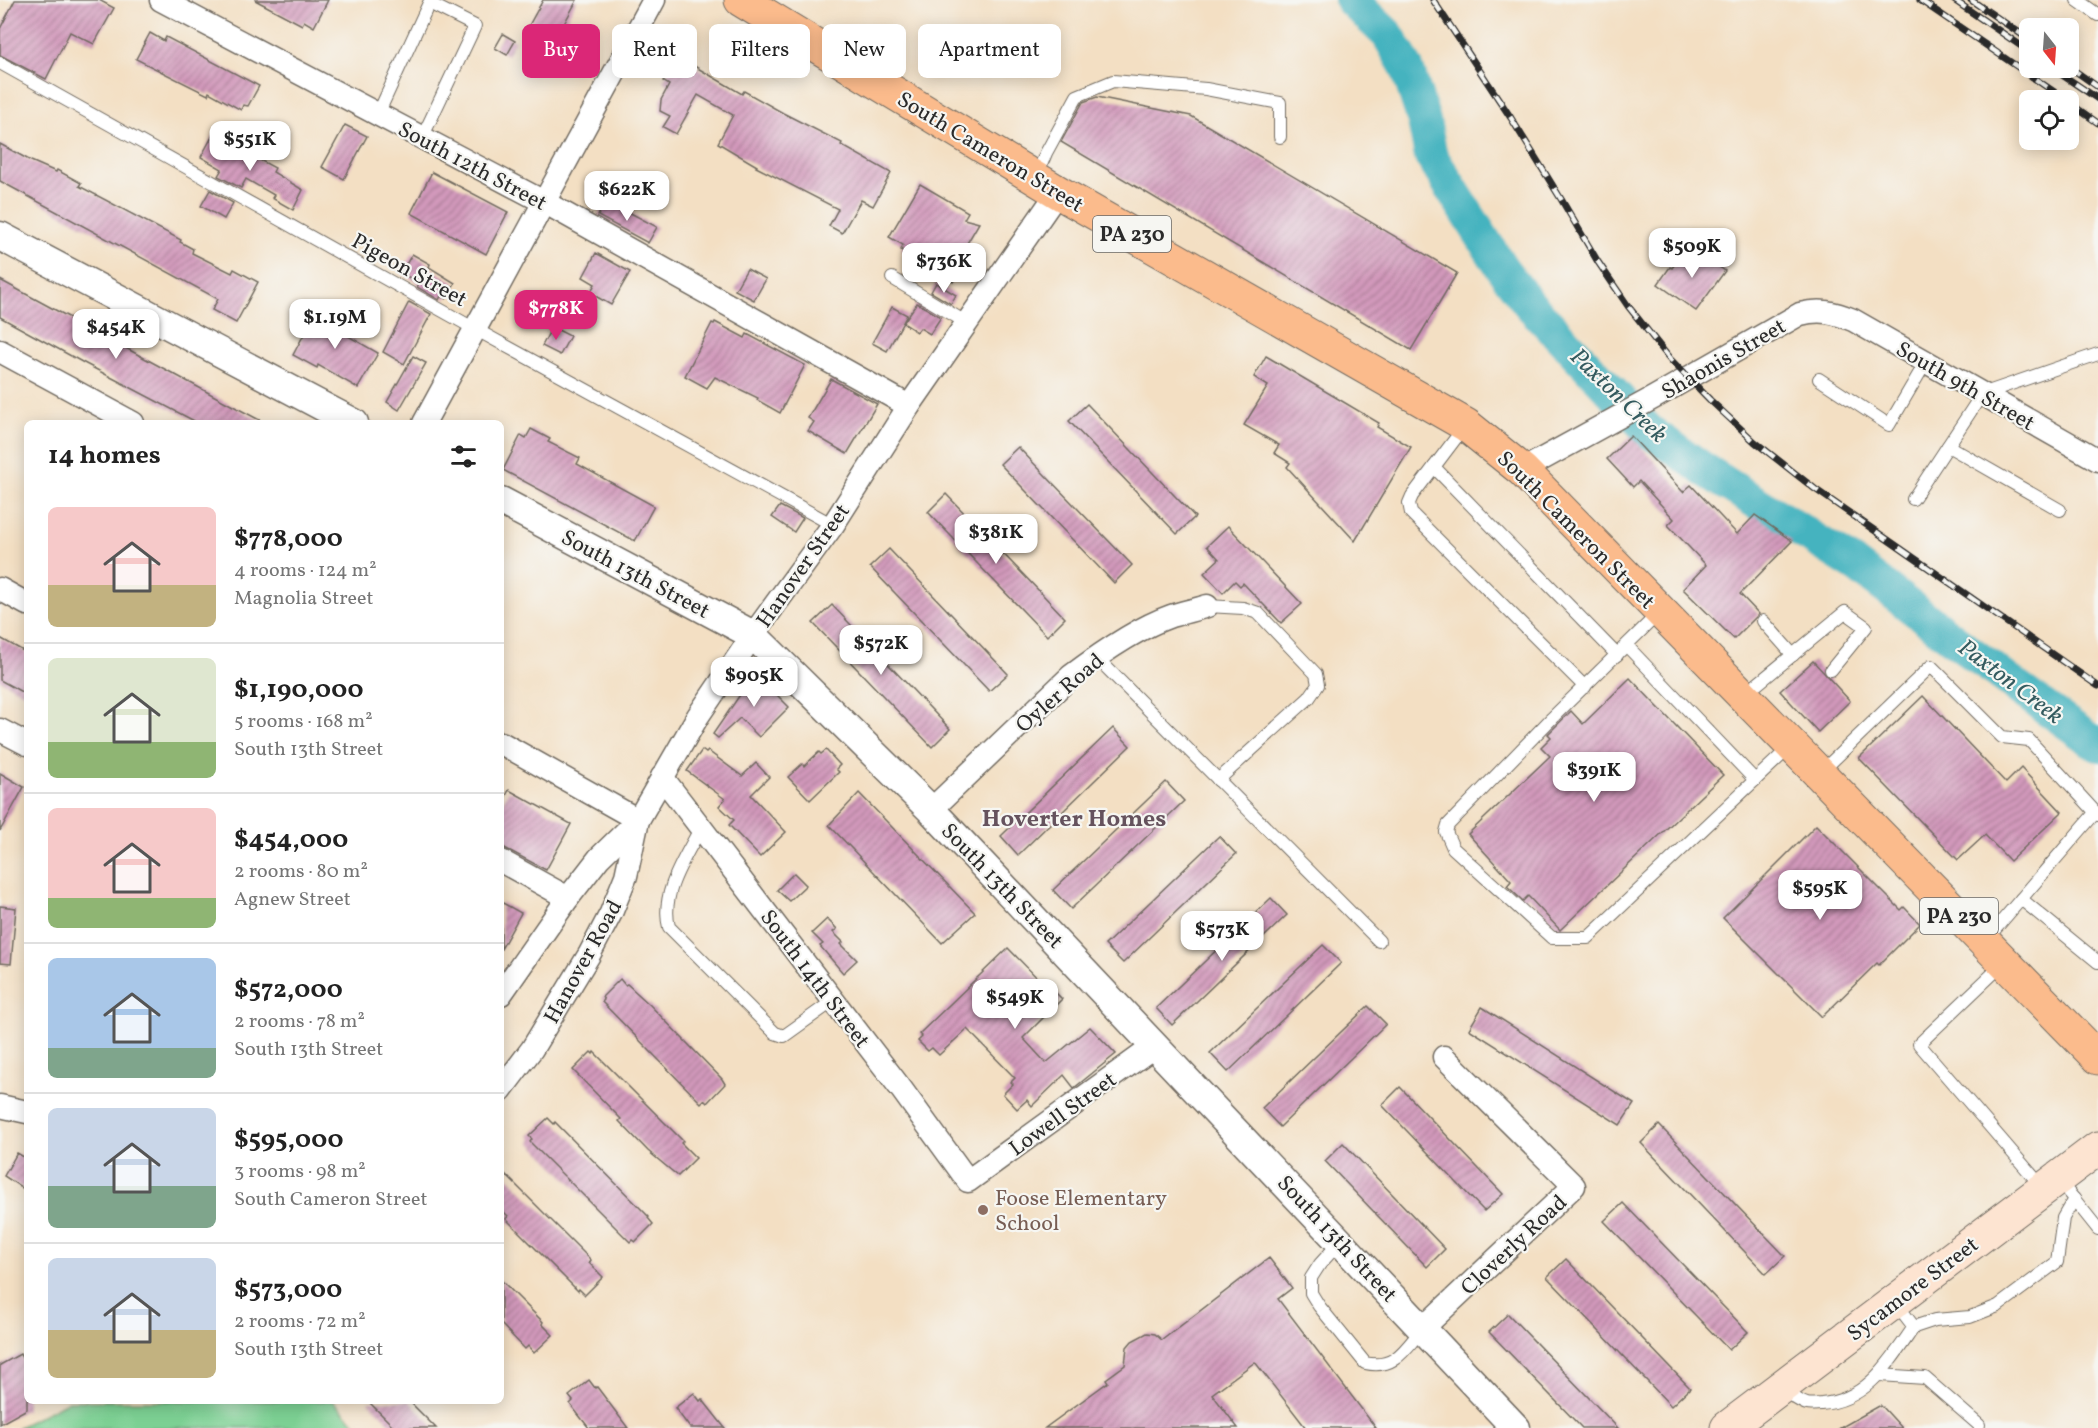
<!DOCTYPE html>
<meta charset="utf-8">
<style>
:root{--surface:#fff;--page:#f6f6f6;--text:#222;--muted:#767676;--line:#e0e0e0;--accent:#db2777}
body{margin:0;font-family:Vollkorn,serif;background:var(--page);color:var(--text);height:100vh;display:flex;flex-direction:column;font-size:22px;white-space:nowrap}
*{box-sizing:border-box;margin:0}
p{font-size:20px;color:var(--muted)}
.icon{flex:none;width:33px;height:33px;fill:none;stroke:currentColor;stroke-width:2;stroke-linecap:round;stroke-linejoin:round}
.map{position:relative;flex:1;overflow:hidden}
.details{position:absolute;left:24px;top:420px;width:480px;height:984px;display:flex;flex-direction:column;background:var(--surface);border-radius:9px;box-shadow:0 3px 15px #0003}
.details>*{flex:none}
.banner{position:absolute;left:522px;top:24px;width:570px;height:54px;display:flex;gap:12px}
.needle{width:39px;rotate:163deg}
.buttons{position:absolute;left:2019px;top:18px;display:grid;gap:12px}
.buttons a{display:grid;place-items:center;width:60px;height:60px;border-radius:9px;background:var(--surface);box-shadow:0 3px 15px #0003;font-size:30px}
.price{position:absolute;translate:-50% -51px;padding:0 14px;border-radius:12px;background:#fff;color:#222;font-size:20px;line-height:39px;filter:drop-shadow(0 2px 3px #0008)}
.price::after{content:'';position:absolute;left:50%;top:36px;width:18px;height:14px;margin-left:-9px;background:inherit;clip-path:polygon(0 0,100% 0,50% 100%)}
.price.current{background:var(--accent);color:#fff}
ul{padding:0;list-style:none}
li{display:flex;align-items:center;gap:18px;height:150px;padding:0 24px}
li+li{border-top:2px solid var(--line)}
li span{display:grid;place-items:center;flex:none;width:168px;height:120px;border-radius:9px;color:#555}
li>.icon{margin-inline-start:auto}
span .icon{width:72px;height:72px;fill:#fffc;stroke-width:1}
li b{font-size:26px}
h2{display:flex;justify-content:space-between;align-items:center;height:72px;padding:0 24px;font-size:26px}
.chip{padding:0 21px;border-radius:9px;background:var(--surface);box-shadow:0 3px 15px #0003;font-size:21px;line-height:54px}
.chip.current{background:var(--accent);color:#fff}
.map>svg:first-child{display:block}
.green{fill:#7cd093;stroke:#547e5f;stroke-width:1.5}
.lines{fill:none;stroke-linecap:round;stroke-linejoin:round}
.river{stroke:#44b3bf;stroke-width:34}
.building{fill:url(#building-hatch)}
.service-casing{stroke:#716a60;stroke-width:14}
.minor-casing{stroke:#716a60;stroke-width:25}
.tertiary-casing{stroke:#716a60;stroke-width:31}
.secondary-casing{stroke:#716a60;stroke-width:35}
.primary-casing{stroke:#716a60;stroke-width:35}
.service{stroke:#fff;stroke-width:12}
.minor{stroke:#fff;stroke-width:22}
.tertiary{stroke:#fff;stroke-width:28}
.secondary{stroke:#fde4d1;stroke-width:33}
.primary{stroke:#fbbb8c;stroke-width:33}
.rail-casing{stroke:#2b2b2b;stroke-width:7}
.rail{stroke:#f6f6f2;stroke-width:4.5;stroke-dasharray:14;stroke-linecap:butt}
.education-dot{fill:#8d6e63;stroke:#f6f6f2;stroke-width:2}
.labels{text-anchor:middle;stroke-width:4.5;stroke-linejoin:round;paint-order:stroke}
.shield{fill:#f6f6f2;stroke:#686867;stroke-width:1.5}
.shield-label{font-size:21px;font-weight:bold;fill:#2b2b2b}
.street-label{font-size:22px;fill:#2b2b2b;stroke:#f6f6f2}
.education-label{font-size:22px;fill:#785e54;stroke:#f6f6f2;text-anchor:start}
.water-label{font-size:24px;font-style:italic;fill:#345b5f;stroke:#f6f6f2}
.neighbourhood-label{font-size:24px;font-weight:bold;fill:#65525d;stroke:#f6f6f2}
</style>
<div class="map">
<svg width="2098" height="1428" viewBox="0 0 2098 1428">
<defs>
<pattern id="building-hatch" width="6" height="6" patternUnits="userSpaceOnUse" patternTransform="scale(1.5)"><rect width="6" height="6" fill="#d299bb"/><path d="M-1 1l2-2M0 6l6-6M5 7l2-2" fill="none" stroke="#ab7d98"/></pattern>
</defs>
<rect width="100%" height="100%" fill="#f6f6f2"/>
<filter id="ink" filterUnits="userSpaceOnUse"><feTurbulence type="fractalNoise" baseFrequency=".0167" numOctaves="2"/><feDisplacementMap in="SourceGraphic" scale="12" xChannelSelector="R" yChannelSelector="G"/><feConvolveMatrix kernelMatrix="1 2 1 2 8 2 1 2 1" color-interpolation-filters="sRGB"/></filter>
<filter id="wash" filterUnits="userSpaceOnUse"><feTurbulence type="fractalNoise" baseFrequency=".008" numOctaves="4" result="noise"/><feDisplacementMap in="SourceGraphic" scale="24" xChannelSelector="R" yChannelSelector="G"/><feGaussianBlur stdDeviation="1.35" result="paint"/><feColorMatrix in="noise" values="0 0 0 0 0 0 0 0 0 0 0 0 0 0 0 0 0 1.4 0 .05"/><feComposite in="paint" operator="in"/></filter>
<g filter="url(#wash)">
<rect width="100%" height="100%" fill="#f3dfc3"/>
<path class="green" d="M69 1401H333L360 1428H17Z"/>
<g class="lines">
<path class="river" d="M1351 0 1388 35 1407 68 1424 121 1431 156 1503 270 1530 305 1649 431 1705 470 1854 564 2018 688 2098 745"/>
</g>
<g id="blocks">
<g class="building">
<path d="M15 0H99L114 8 94 44 70 32 46 79 0 55V29Z"/>
<path d="M255 0H328L314 27 304 21 302 25Z"/>
<path d="M543 0H577L553 44 527 29Z"/>
<path d="M150 33 164 41 166 37 259 86 248 106 243 105 241 110 209 92 208 95 136 59Z"/>
<path d="M503 34 515 41 507 55 495 48Z"/>
<path d="M677 56 742 94 744 91 783 113 842 143 841 145 891 173 873 206 861 200 842 233 829 226 838 209 756 167 757 166 718 143 733 115 698 95 676 134 663 127 670 116 660 111 661 100 669 85 663 81Z"/>
<path d="M1097 97 1191 116 1457 273 1411 350 1061 142 1083 102Z"/>
<path d="M345 125 367 136 344 179 322 167Z"/>
<path d="M213 135 275 168 273 172 303 190 293 210 272 198 274 195 246 179 241 188 218 176 222 169 201 157Z"/>
<path d="M0 144 31 161 56 172 57 170 81 183 79 186 181 240 180 242 193 249 192 253 232 273 234 269 258 282 236 323 212 310 218 299 0 181Z"/>
<path d="M432 172 508 212 486 254 411 213Z"/>
<path d="M920 184 968 212 964 219 979 223 956 262 963 266 953 282 901 250 903 245 889 237Z"/>
<path d="M210 190 233 203 224 219 201 206Z"/>
<path d="M606 200 657 227 648 243 598 216Z"/>
<path d="M1691 247 1725 271 1696 311 1658 284 1670 267 1672 268 1678 260 1681 262Z"/>
<path d="M596 253 630 272 611 305 590 293 595 284 583 277Z"/>
<path d="M412 254 430 264 429 267 455 283 446 299 441 296 439 300 417 287 419 283 401 273Z"/>
<path d="M747 269 766 279 754 300 735 290Z"/>
<path d="M0 280 233 406 265 423H198L82 362 0 317Z"/>
<path d="M936 283 956 295 951 304 931 292Z"/>
<path d="M409 302 431 314 404 364 383 352Z"/>
<path d="M917 303 941 317 930 334 920 328 917 332 903 323Z"/>
<path d="M892 307 907 315 887 351 872 343Z"/>
<path d="M317 310 345 325 341 332 378 353 358 388 318 365 317 368 293 355Z"/>
<path d="M715 322 745 338 747 334 805 365 780 413 757 400 758 398 715 377 707 388 685 376 712 323 714 324Z"/>
<path d="M552 327 570 336 560 355 542 346Z"/>
<path d="M413 356 426 363 399 410 387 402Z"/>
<path d="M1266 356 1379 423 1377 427 1411 447 1355 541 1287 467 1290 463 1274 453 1279 445 1244 425 1268 386 1254 377Z"/>
<path d="M831 379 877 404 847 454 808 431 814 422 808 418Z"/>
<path d="M1087 404 1195 517 1177 534 1069 421Z"/>
<path d="M531 429 550 439 548 442 580 458 577 464 654 506 635 541 503 470 521 435 526 438Z"/>
<path d="M1631 436 1683 492 1691 485 1737 534 1755 515 1792 541 1740 594 1759 614 1734 639 1683 589 1706 565 1668 525 1674 519 1639 481 1633 487 1607 459Z"/>
<path d="M1018 447 1132 565 1114 583 1000 464Z"/>
<path d="M946 494 1065 618 1047 636 928 512Z"/>
<path d="M780 506 803 518 794 532 772 517Z"/>
<path d="M1228 526 1302 604 1281 623 1243 583 1240 586 1235 581 1223 593 1204 573 1219 559 1207 546Z"/>
<path d="M889 549 1008 674 989 691 870 567Z"/>
<path d="M832 605 950 729 932 747 813 623Z"/>
<path d="M0 638 27 653V695L0 680Z"/>
<path d="M1813 661 1850 701 1818 732 1780 691Z"/>
<path d="M755 673 789 707 759 737 740 718 718 738 713 734Z"/>
<path d="M1630 678 1723 775 1560 930 1528 896 1523 901 1507 886 1511 881 1468 834 1550 756 1541 747 1551 737 1548 734 1571 711 1583 724Z"/>
<path d="M1923 696 2006 783 2021 768 2062 812 2010 861 1985 835 1958 860 1859 758Z"/>
<path d="M1113 728 1130 746 1018 855 1001 836Z"/>
<path d="M702 750 706 753 708 751 742 776 756 763 769 777 751 795 786 832 760 857 729 825 734 820 719 806 725 799 687 771Z"/>
<path d="M826 750 840 765 836 769 839 772 810 800 788 777 802 764 804 766 819 752 821 754Z"/>
<path d="M0 773 24 787 0 831Z"/>
<path d="M1166 782 1184 801 1071 909 1053 890Z"/>
<path d="M509 790 571 824 546 870 501 846V805Z"/>
<path d="M859 793 975 913 942 943 829 825Z"/>
<path d="M1816 825 1901 910 1904 907 1920 924 1879 965 1877 963 1822 1017 1723 918Z"/>
<path d="M1219 836 1236 854 1123 963 1105 945Z"/>
<path d="M794 873 806 885 789 901 777 890Z"/>
<path d="M1271 898 1287 915 1172 1025 1156 1008Z"/>
<path d="M501 902 521 913 501 949Z"/>
<path d="M0 906 16 908 11 964 0 963Z"/>
<path d="M827 919 837 929 833 932 843 942 841 944 857 960 843 973 820 946 823 944 812 933Z"/>
<path d="M1323 945 1341 963 1228 1072 1210 1053Z"/>
<path d="M1008 948 1048 989 1050 987 1062 999 1023 1038 1046 1063 1090 1027 1116 1054 1074 1088 1064 1075 1032 1106 1027 1100 1017 1109 1003 1094 1013 1084 1011 1082 1015 1078 967 1029 939 1055 932 1048 928 1051 918 1041 922 1037 919 1034Z"/>
<path d="M620 979 625 985 627 984 650 1005 722 1079 725 1084 707 1103 704 1100 701 1103 602 1002 604 1000 602 997Z"/>
<path d="M1368 1006 1386 1024 1280 1127 1262 1108Z"/>
<path d="M1482 1007 1634 1104 1620 1125 1469 1029Z"/>
<path d="M591 1052 593 1054 594 1052 683 1141 681 1143 696 1158 678 1176 648 1151 619 1121 621 1119 573 1070Z"/>
<path d="M1400 1087 1503 1194 1484 1211 1382 1105Z"/>
<path d="M548 1118 554 1124 555 1122 649 1217 648 1218 653 1224 635 1242 632 1240 630 1242 530 1142 532 1139 529 1136Z"/>
<path d="M1659 1125 1785 1256 1766 1274 1641 1143Z"/>
<path d="M1343 1143 1445 1249 1427 1267 1325 1161Z"/>
<path d="M17 1153 27 1159V1191L4 1176Z"/>
<path d="M501 1170 591 1260 589 1263 603 1277 585 1295 579 1289 578 1291 506 1219 508 1216 501 1209Z"/>
<path d="M1623 1203 1748 1332 1729 1350 1604 1221Z"/>
<path d="M1269 1258 1292 1288 1278 1299 1376 1428H1306L1255 1362 1212 1394 1238 1428H1045L1108 1382 1106 1379 1125 1365 1127 1347 1132 1341 1147 1333 1155 1334 1162 1340Z"/>
<path d="M1566 1259 1690 1388 1671 1406 1547 1277Z"/>
<path d="M501 1280 543 1322 542 1324 553 1335 534 1353 528 1346 525 1349 501 1324Z"/>
<path d="M1508 1314 1618 1428H1582L1489 1332Z"/>
<path d="M20 1354 27 1368V1409L0 1424V1365Z"/>
<path d="M589 1380 595 1388 597 1387 628 1428H589L570 1404 573 1401 569 1396Z"/>
<path d="M694 1393 700 1401 702 1399 725 1428H690L675 1408Z"/>
<path d="M368 1401H409L436 1428H395Z"/>
<path d="M1881 1405 1902 1428H1840Z"/>
</g>
</g>
</g>
<g filter="url(#ink)">
<use href="#blocks" fill-opacity="0" stroke="#716a60" stroke-width="1.5"/>
<g class="lines">
<g class="service-casing">
<g id="service">
<path d="M2077 0 2098 15"/>
<path d="M0 63 475 329 833 525"/>
<path d="M378 114 429 3 475 26 422 138"/>
<path d="M1036 177 1046 153 1077 96 1113 81 1206 89 1280 103V137"/>
<path d="M892 278 967 323"/>
<path d="M1819 379 1889 425 1926 362"/>
<path d="M1465 426 1412 496 1409 503 1411 513 1585 687"/>
<path d="M1948 446 2060 510"/>
<path d="M1434 467 1617 655"/>
<path d="M1913 499 1982 394 2098 354"/>
<path d="M1207 606 1243 608 1258 613 1316 674 1318 685 1309 698 1218 780"/>
<path d="M1660 612 1552 718 1448 825 1446 832 1453 848 1552 938H1588L1791 746"/>
<path d="M1763 621 1793 655"/>
<path d="M1627 646 1755 780"/>
<path d="M1096 657 1379 941"/>
<path d="M1744 695 1845 612 1866 627 1831 670"/>
<path d="M1821 772 1931 666 2002 737 2029 740 2098 815"/>
<path d="M701 827C686 857 660 892 669 927L775 1033 784 1036 833 1001"/>
<path d="M2021 899 2098 962"/>
<path d="M1984 942 2095 813"/>
<path d="M2004 963 1919 1044 2043 1188"/>
<path d="M2074 1199 2098 1229"/>
<path d="M1340 1242 1320 1264 1311 1278V1293L1319 1306 1365 1363C1395 1370 1405 1349 1423 1328"/>
<path d="M1914 1327 1935 1320 1970 1317 1998 1306 2057 1262 2063 1218 2074 1199 2058 1180"/>
<path d="M1880 1375 1925 1378 1979 1425"/>
<path d="M1783 1390C1790 1394 1799 1402 1807 1404 1811 1405 1817 1404 1821 1404 1867 1401 1890 1361 1914 1327L1895 1302"/>
</g>
</g>
<g class="minor-casing">
<g id="minor">
<path d="M161 0 544 202 909 406"/>
<path d="M0 351 133 423"/>
<path d="M424 423 654 0"/>
<path d="M1522 470 1655 397 1800 314C1820 309 1834 312 1853 320L2098 460"/>
<path d="M0 589 27 604"/>
<path d="M0 730 27 744"/>
<path d="M501 743 638 820"/>
<path d="M662 777 902 1090 968 1181 1156 1045"/>
<path d="M931 810 1071 676C1100 654 1137 628 1171 616 1183 612 1195 610 1207 606"/>
<path d="M501 861 568 898"/>
<path d="M501 994 568 898 599 858 638 820 698 716 753 635 833 525 909 406 1058 192"/>
<path d="M501 1090 532 1049 589 955 611 913 626 876 638 820"/>
<path d="M0 1106 27 1112"/>
<path d="M1423 1328 1574 1186 1444 1057"/>
</g>
</g>
<g class="tertiary-casing">
<g id="tertiary">
<path d="M0 236 354 423"/>
<path d="M501 501 753 635 931 810 1516 1428"/>
</g>
</g>
<g class="secondary-casing">
<path id="secondary" d="M1727 1428 2098 1148"/>
</g>
<g class="primary-casing">
<path id="primary" d="M741 0 1058 192 1466 425 1522 470 2098 1058"/>
</g>
<use href="#service" class="service"/>
<use href="#minor" class="minor"/>
<use href="#tertiary" class="tertiary"/>
<use href="#secondary" class="secondary"/>
<use href="#primary" class="primary"/>
<g class="rail-casing">
<g id="rail">
<path d="M1433 0 1511 118 1561 199 1598 262 1628 306 1670 359 1710 400 1755 442 1815 489 2098 686"/>
<path d="M1920 0 2066 100"/>
<path d="M1954 0 2030 52"/>
<path d="M1971 0 2030 40"/>
<path d="M2068 66 2098 87"/>
<path d="M2052 68 2098 99"/>
<path d="M2068 102 2098 123"/>
</g>
</g>
<use href="#rail" class="rail"/>
</g>
</g>
<circle class="education-dot" cx="983" cy="1210" r="6"/>
<g class="labels">
<g class="shield">
<rect x="1093" y="216" width="78" height="36" rx="4.5"/>
<rect x="1920" y="898" width="78" height="36" rx="4.5"/>
</g>
<g class="shield-label">
<text x="1132" y="241">PA 230</text>
<text x="1959" y="923">PA 230</text>
</g>
<g class="street-label">
<text transform="translate(991 151) rotate(31)" y="8">South Cameron Street</text>
<text transform="translate(473 165) rotate(28)" y="8">South 12th Street</text>
<text transform="translate(410 269) rotate(29)" y="8">Pigeon Street</text>
<text transform="translate(1723 358) rotate(-30)" y="8">Shaonis Street</text>
<text transform="translate(1966 385) rotate(30)" y="8">South 9th Street</text>
<text transform="translate(1577 529) rotate(45)" y="8">South Cameron Street</text>
<text transform="translate(802 565) rotate(-55)" y="8">Hanover Street</text>
<text transform="translate(636 573) rotate(28)" y="8">South 13th Street</text>
<text transform="translate(1059 692) rotate(-41)" y="8">Oyler Road</text>
<text transform="translate(1003 885) rotate(46)" y="8">South 13th Street</text>
<text transform="translate(582 961) rotate(-61)" y="8">Hanover Road</text>
<text transform="translate(816 978) rotate(53)" y="8">South 14th Street</text>
<text transform="translate(1062 1113) rotate(-36)" y="8">Lowell Street</text>
<text transform="translate(1338 1238) rotate(47)" y="8">South 13th Street</text>
<text transform="translate(1513 1244) rotate(-43)" y="8">Cloverly Road</text>
<text transform="translate(1912 1288) rotate(-37)" y="8">Sycamore Street</text>
</g>
<g class="education-label">
<text x="995" y="1205">Foose Elementary<tspan x="995" dy="25">School</tspan></text>
</g>
<g class="water-label">
<text transform="translate(1619 395) rotate(44)" y="8">Paxton Creek</text>
<text transform="translate(2011 681) rotate(37)" y="8">Paxton Creek</text>
</g>
<g class="neighbourhood-label">
<text x="1074" y="826">Hoverter Homes</text>
</g>
</g>
</svg>
<div class="buttons">
<a><svg class="needle" viewBox="-14 -14 28 28"><path d="M0-13l5 13h-10z" fill="#e53935"/><path d="M0 13l5-13h-10z" fill="#767676"/></svg></a>
<a><svg class="icon" aria-label="locate" viewBox="0 0 24 24"><circle cx="12" cy="12" r="6"/><path d="M12 2v4M12 18v4M2 12h4M18 12h4"/></svg></a>
</div>
<b class="price" style="left:250px;top:172px">$551K</b>
<b class="price" style="left:627px;top:222px">$622K</b>
<b class="price" style="left:1692px;top:279px">$509K</b>
<b class="price" style="left:944px;top:294px">$736K</b>
<b class="price current" style="left:556px;top:341px">$778K</b>
<b class="price" style="left:335px;top:350px">$1.19M</b>
<b class="price" style="left:116px;top:360px">$454K</b>
<b class="price" style="left:996px;top:565px">$381K</b>
<b class="price" style="left:881px;top:676px">$572K</b>
<b class="price" style="left:754px;top:708px">$905K</b>
<b class="price" style="left:1594px;top:803px">$391K</b>
<b class="price" style="left:1820px;top:921px">$595K</b>
<b class="price" style="left:1222px;top:962px">$573K</b>
<b class="price" style="left:1015px;top:1030px">$549K</b>
<div class="banner">
<a class="chip current">Buy</a>
<a class="chip">Rent</a>
<a class="chip">Filters</a>
<a class="chip">New</a>
<a class="chip">Apartment</a>
</div>
<section class="details">
<h2>14 homes<svg class="icon" aria-label="filters" viewBox="0 0 24 24"><path d="M4 7h16M4 17h16"/><circle cx="9" cy="7" r="2"/><circle cx="15" cy="17" r="2"/></svg></h2>
<ul>
<li><span style="background:linear-gradient(#f6c9c9 65%,#c2b280 0)"><svg class="icon" aria-label="home" viewBox="0 0 24 24"><path d="M3 11l9-7 9 7M6 9v11h12V9"/></svg></span><div><b>$778,000</b><p>4 rooms · 124 m²</p><p>Magnolia Street</p></div></li>
<li><span style="background:linear-gradient(#dfe7d0 70%,#8fb573 0)"><svg class="icon" aria-label="home" viewBox="0 0 24 24"><path d="M3 11l9-7 9 7M6 9v11h12V9"/></svg></span><div><b>$1,190,000</b><p>5 rooms · 168 m²</p><p>South 13th Street</p></div></li>
<li><span style="background:linear-gradient(#f6c9c9 75%,#8fb573 0)"><svg class="icon" aria-label="home" viewBox="0 0 24 24"><path d="M3 11l9-7 9 7M6 9v11h12V9"/></svg></span><div><b>$454,000</b><p>2 rooms · 80 m²</p><p>Agnew Street</p></div></li>
<li><span style="background:linear-gradient(#a9c7e8 75%,#7fa58c 0)"><svg class="icon" aria-label="home" viewBox="0 0 24 24"><path d="M3 11l9-7 9 7M6 9v11h12V9"/></svg></span><div><b>$572,000</b><p>2 rooms · 78 m²</p><p>South 13th Street</p></div></li>
<li><span style="background:linear-gradient(#c9d6e8 65%,#7fa58c 0)"><svg class="icon" aria-label="home" viewBox="0 0 24 24"><path d="M3 11l9-7 9 7M6 9v11h12V9"/></svg></span><div><b>$595,000</b><p>3 rooms · 98 m²</p><p>South Cameron Street</p></div></li>
<li><span style="background:linear-gradient(#c9d6e8 60%,#c2b280 0)"><svg class="icon" aria-label="home" viewBox="0 0 24 24"><path d="M3 11l9-7 9 7M6 9v11h12V9"/></svg></span><div><b>$573,000</b><p>2 rooms · 72 m²</p><p>South 13th Street</p></div></li>
</ul>
</section>
</div>
